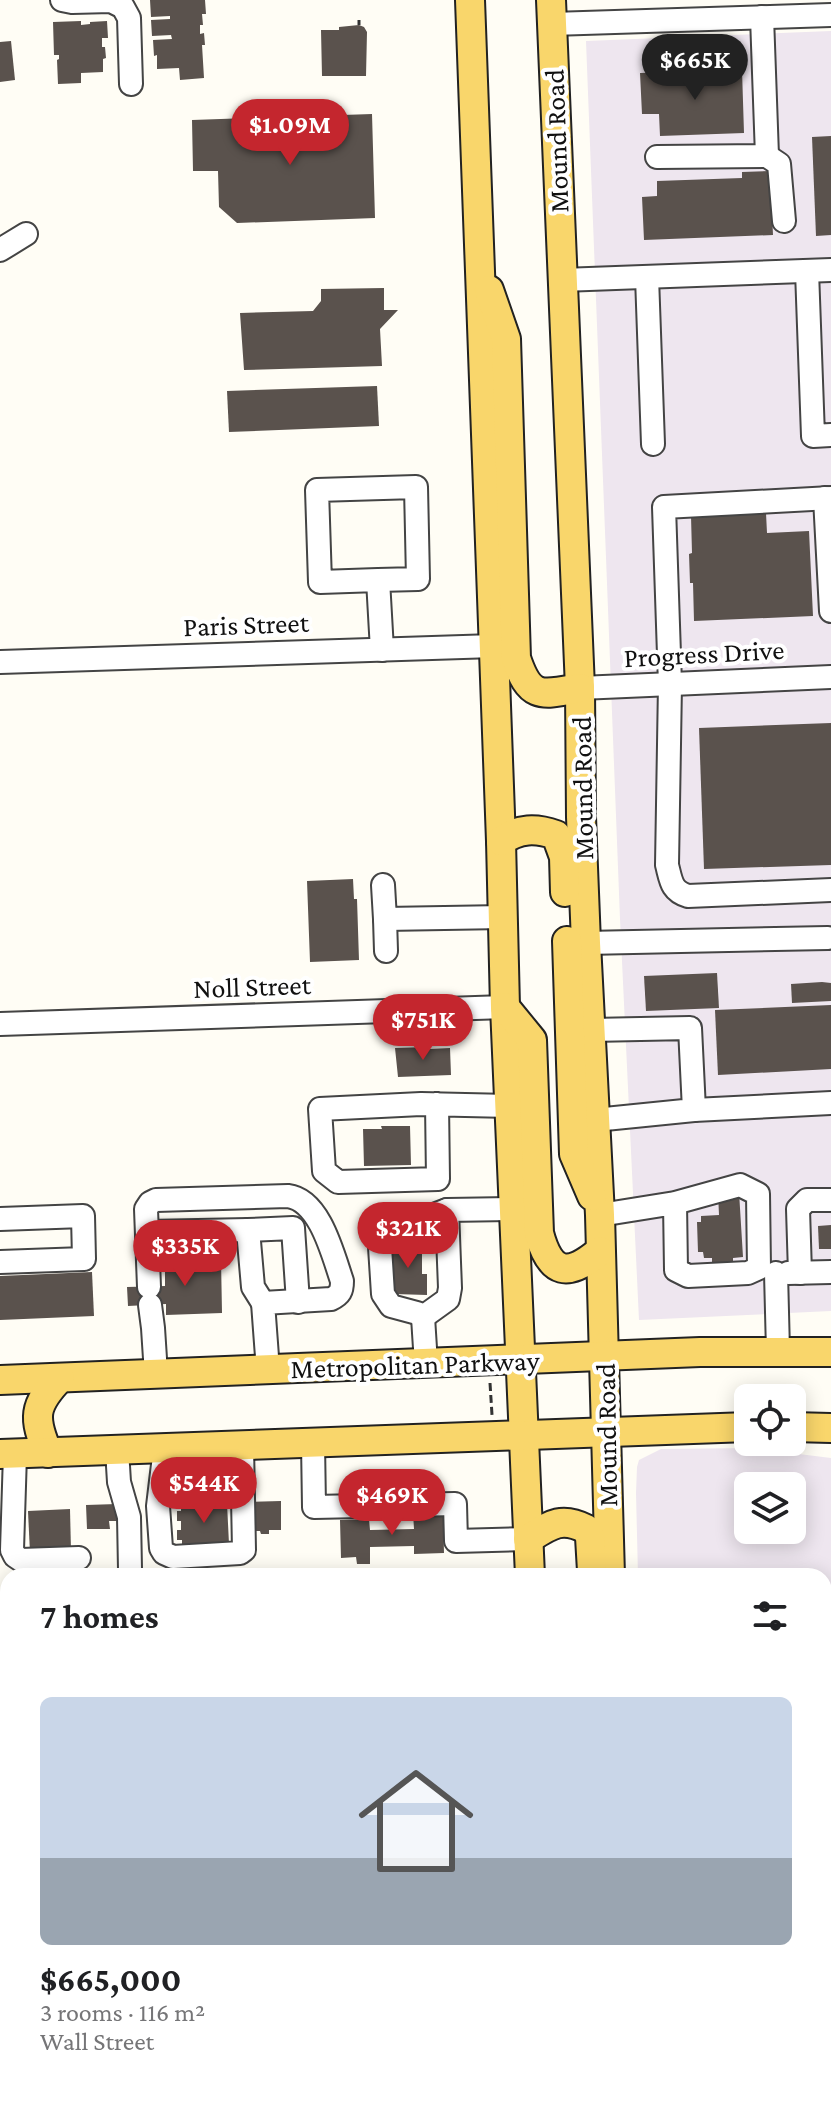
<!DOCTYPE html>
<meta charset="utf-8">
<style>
:root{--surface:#fff;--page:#f6f6f6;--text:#202124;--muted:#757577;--line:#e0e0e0;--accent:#c4262e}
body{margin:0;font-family:"Crimson Pro",serif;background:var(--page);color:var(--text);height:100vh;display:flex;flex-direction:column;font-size:30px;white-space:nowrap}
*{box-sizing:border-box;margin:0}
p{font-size:26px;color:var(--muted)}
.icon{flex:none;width:44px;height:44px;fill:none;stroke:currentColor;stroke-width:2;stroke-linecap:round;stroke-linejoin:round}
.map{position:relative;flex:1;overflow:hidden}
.sheet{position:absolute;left:0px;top:1568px;width:832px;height:536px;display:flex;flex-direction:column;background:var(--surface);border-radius:24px 24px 0 0;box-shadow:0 4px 20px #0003}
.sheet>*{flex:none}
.controls{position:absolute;left:734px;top:1384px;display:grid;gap:16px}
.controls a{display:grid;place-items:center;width:72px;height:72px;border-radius:12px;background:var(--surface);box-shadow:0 4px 20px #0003;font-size:40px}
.price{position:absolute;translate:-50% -68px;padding:0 18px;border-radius:28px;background:var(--accent);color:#fff;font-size:26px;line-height:52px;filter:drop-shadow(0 2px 4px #0008)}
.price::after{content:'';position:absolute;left:50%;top:48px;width:24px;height:18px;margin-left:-12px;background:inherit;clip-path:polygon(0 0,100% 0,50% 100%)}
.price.active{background:#222;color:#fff}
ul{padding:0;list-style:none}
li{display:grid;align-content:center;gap:16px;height:424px;padding:0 40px}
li+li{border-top:2px solid var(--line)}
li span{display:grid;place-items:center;height:248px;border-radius:12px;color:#555}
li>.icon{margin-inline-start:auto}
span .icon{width:144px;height:144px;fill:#fffc;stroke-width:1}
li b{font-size:34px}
h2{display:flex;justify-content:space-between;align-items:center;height:96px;padding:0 40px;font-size:34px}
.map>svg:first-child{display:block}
.industrial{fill:#eee6ef;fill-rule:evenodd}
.building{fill:#5a524d}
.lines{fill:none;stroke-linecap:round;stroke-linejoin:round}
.minor-casing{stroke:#444;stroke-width:26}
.major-casing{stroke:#222;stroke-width:32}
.path{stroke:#333;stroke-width:3;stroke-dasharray:8 4;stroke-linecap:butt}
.minor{stroke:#fff;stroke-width:22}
.major{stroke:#f9d66b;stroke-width:28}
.labels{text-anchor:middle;stroke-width:8;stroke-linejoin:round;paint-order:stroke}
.street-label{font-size:28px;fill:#111;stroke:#fff}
</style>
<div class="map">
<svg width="831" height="2104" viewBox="0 0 831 2104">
<rect width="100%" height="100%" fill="#fffdf5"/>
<g class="industrial">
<path d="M831 31V1311L639 1320 620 919 586 41Z"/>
<path d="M751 1448 831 1458V2104H652L651 2096H824V1576H638L636 1493 637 1467 639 1460 661 1449ZM748 1486H792V1530H748Z"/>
</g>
<g class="building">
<path d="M150 0H205L206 14H202L203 25H200V34L204 33 205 45H202L204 78 180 80 179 68 157 69V55L154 56 153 40 172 39 171 35 152 36 151 20 170 19V16L151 17Z"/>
<path d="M81 21V25L90 24V22L107 21 108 38H102V47H105L106 58 103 59V72L81 73V83L58 84 57 60 59 59V55H54L53 22Z"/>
<path d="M359 25 364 27 367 32 366 76H322L321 30H339V27Z"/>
<path d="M11 41 15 80 0 82V42Z"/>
<path d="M742 70 744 133 660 136 659 114H642L640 73Z"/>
<path d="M372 114 375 218 237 223 219 207 218 171H193L192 120Z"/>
<path d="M831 136V235L816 236 812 137Z"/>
<path d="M770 171 773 235 644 240 642 197 657 196V181L742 178V172Z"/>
<path d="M384 288V310H398L380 329 382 366 244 370 240 313 313 311 321 301V289Z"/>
<path d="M377 386 379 426 229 432 227 391Z"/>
<path d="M766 513 767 533 809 531 813 616 694 621 693 583H690L689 554 692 553 691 516Z"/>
<path d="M831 723V865L704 869 699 728Z"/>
<path d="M353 879 354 899H357L359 960 310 962 307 881Z"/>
<path d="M717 973 719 1008 646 1011 644 976Z"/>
<path d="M822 982 831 983V1001L792 1003 791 984Z"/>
<path d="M831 1005V1069L718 1075 715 1010Z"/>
<path d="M429 1047V1049L450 1048 451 1075 398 1077 395 1048Z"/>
<path d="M381 1126H410L411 1165 364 1166 363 1129H382Z"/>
<path d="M739 1192 743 1257 733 1258V1262L712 1263V1258H704L703 1252H698L697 1222H701V1216L719 1215 718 1193Z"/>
<path d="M831 1225V1249H819L818 1226Z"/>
<path d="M410 1241V1244H422V1274H427V1295L394 1294 390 1274H393V1245L402 1244V1242Z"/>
<path d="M221 1259 222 1313 166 1315V1304L128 1306 127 1287 165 1286V1260Z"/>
<path d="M92 1272 94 1316 0 1320V1276Z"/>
<path d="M281 1501V1530H269V1534H261L260 1531H250L249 1502Z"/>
<path d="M227 1503 229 1544 182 1546V1540H177V1530H181V1521H177V1511H181V1505Z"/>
<path d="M117 1504 118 1521H109L110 1529H87L86 1505Z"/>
<path d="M70 1509 71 1551 30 1553 28 1511Z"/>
<path d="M443 1512 444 1553 414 1554V1546L370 1547V1564H357L356 1557 341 1558 340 1520 369 1519 370 1530 414 1529 413 1513Z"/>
<rect x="0" y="1668" width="8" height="21"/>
<path d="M8 1813V1846L0 1847V1814Z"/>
<rect x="0" y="1919" width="8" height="30"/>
<path d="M831 1941V2104H736V2096H824V1942Z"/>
<rect x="0" y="2022" width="8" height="19"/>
<rect x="0" y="2044" width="8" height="30"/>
</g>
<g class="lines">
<g class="minor-casing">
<g id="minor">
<path d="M62 0 72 2 111 1 123 7 129 18 131 84"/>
<path d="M552 24 831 15"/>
<path d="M767 156 779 164 784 221"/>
<path d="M657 157 767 156 762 17"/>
<path d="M0 250 26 234"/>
<path d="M807 271 813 436 831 435"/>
<path d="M647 277 653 444"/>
<path d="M562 280 831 270"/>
<path d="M825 498 831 611"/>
<path d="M831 498 664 507 670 684 667 865C671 880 671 891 688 896L831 890"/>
<path d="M378 580 320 582 317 490 416 487 418 579 378 580 382 650"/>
<path d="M0 662 494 646"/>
<path d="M580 688 831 677"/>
<path d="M383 885 385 919 504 917"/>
<path d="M385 919 386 951"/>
<path d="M586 943 828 938"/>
<path d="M0 1024 505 1007"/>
<path d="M591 1030 690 1028 694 1110 595 1120"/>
<path d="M437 1104 438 1179 338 1182 324 1171 320 1109 421 1104 510 1106"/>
<path d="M694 1110 831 1103"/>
<path d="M600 1215 675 1203 740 1185 758 1194 759 1268 748 1273 688 1276 676 1270 675 1203"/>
<path d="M0 1219 83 1216 84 1259 0 1262"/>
<path d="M248 1230 293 1228 298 1302"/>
<path d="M147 1232 248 1230 253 1287 263 1303"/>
<path d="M776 1273 778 1351"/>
<path d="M788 1273 831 1272"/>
<path d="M800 1273 798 1209 807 1200H831"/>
<path d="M149 1287 146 1209 150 1203 156 1200 288 1196C320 1200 333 1255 342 1281 342 1291 340 1295 331 1299L263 1303 268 1370"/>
<path d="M150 1305 153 1328 156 1374"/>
<path d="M423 1317 417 1313 391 1306 383 1294 380 1247 387 1233 447 1210 515 1209"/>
<path d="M423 1317 448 1299 450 1288 447 1210"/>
<path d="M423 1317 426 1364"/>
<path d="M313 1443 314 1507 455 1504 456 1541 528 1539"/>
<path d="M165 1448 158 1506 161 1548 164 1553 173 1557 240 1553 244 1550 242 1446"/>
<path d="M117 1450 119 1482 129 1517 130 1569"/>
<path d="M15 1454 12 1550 15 1556 21 1560 79 1558"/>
<path d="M824 1627H831"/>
<path d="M0 1733H8"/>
<path d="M824 1763 831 1762"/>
<path d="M824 1795H831"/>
<path d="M824 1838 831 1837"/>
<path d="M824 1882H831"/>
<path d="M0 1997H8"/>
<path d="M727 2096 728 2104"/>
</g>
</g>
<g class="major-casing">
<g id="major">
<path d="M470 0 501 841 505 1007 530 1576"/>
<path d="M551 0 580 688 581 817 586 943 600 1215 610 1576"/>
<path d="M489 290 506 339 516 658C530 700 541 695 580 688"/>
<path d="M501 841C519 828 536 828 556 835L564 857 565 892"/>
<path d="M567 941 574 1154 592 1196"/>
<path d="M505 1007 532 1040 539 1233C550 1275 568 1278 600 1251"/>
<path d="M0 1380 700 1352H831"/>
<path d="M792 1427 831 1428"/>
<path d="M48 1453C33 1418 33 1406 60 1378"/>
<path d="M0 1454 748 1427"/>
<path d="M528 1539C550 1525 561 1516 586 1529L590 1537 592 1571"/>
<path d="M628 2096V2104"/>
<path d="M568 2104C577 2097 593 2099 603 2104"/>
</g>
</g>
<g class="path">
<path d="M359 20V25"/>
<path d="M490 1383 492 1415"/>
</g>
<use href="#minor" class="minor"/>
<use href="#major" class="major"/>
</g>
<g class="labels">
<g class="street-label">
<text transform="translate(556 141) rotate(-92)" y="10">Mound Road</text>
<text transform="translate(246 624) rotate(-2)" y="10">Paris Street</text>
<text transform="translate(704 653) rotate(-3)" y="10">Progress Drive</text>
<text transform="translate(582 788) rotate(-91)" y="10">Mound Road</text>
<text transform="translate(252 986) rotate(-2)" y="10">Noll Street</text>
<text transform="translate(415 1364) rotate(-2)" y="10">Metropolitan Parkway</text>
<text transform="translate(606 1435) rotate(-91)" y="10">Mound Road</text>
</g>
</g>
</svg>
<div class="controls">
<a><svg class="icon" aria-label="locate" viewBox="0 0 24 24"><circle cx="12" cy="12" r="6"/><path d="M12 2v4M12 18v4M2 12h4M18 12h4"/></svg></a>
<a><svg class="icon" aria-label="layers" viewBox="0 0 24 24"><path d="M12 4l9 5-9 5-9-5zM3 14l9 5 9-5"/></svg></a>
</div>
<b class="price active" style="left:695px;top:102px">$665K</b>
<b class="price" style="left:290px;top:167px">$1.09M</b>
<b class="price" style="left:423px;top:1062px">$751K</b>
<b class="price" style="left:408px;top:1270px">$321K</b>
<b class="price" style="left:185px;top:1288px">$335K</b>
<b class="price" style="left:204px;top:1525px">$544K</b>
<b class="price" style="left:392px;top:1537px">$469K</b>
<section class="sheet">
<h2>7 homes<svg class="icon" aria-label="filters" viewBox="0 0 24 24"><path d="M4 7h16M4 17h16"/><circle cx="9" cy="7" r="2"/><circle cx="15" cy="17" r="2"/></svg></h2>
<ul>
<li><span style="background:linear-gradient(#c9d6e8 65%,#9aa5b1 0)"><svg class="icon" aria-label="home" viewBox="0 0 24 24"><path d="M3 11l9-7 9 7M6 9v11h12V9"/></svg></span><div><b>$665,000</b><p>3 rooms · 116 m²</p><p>Wall Street</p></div></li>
</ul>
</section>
</div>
